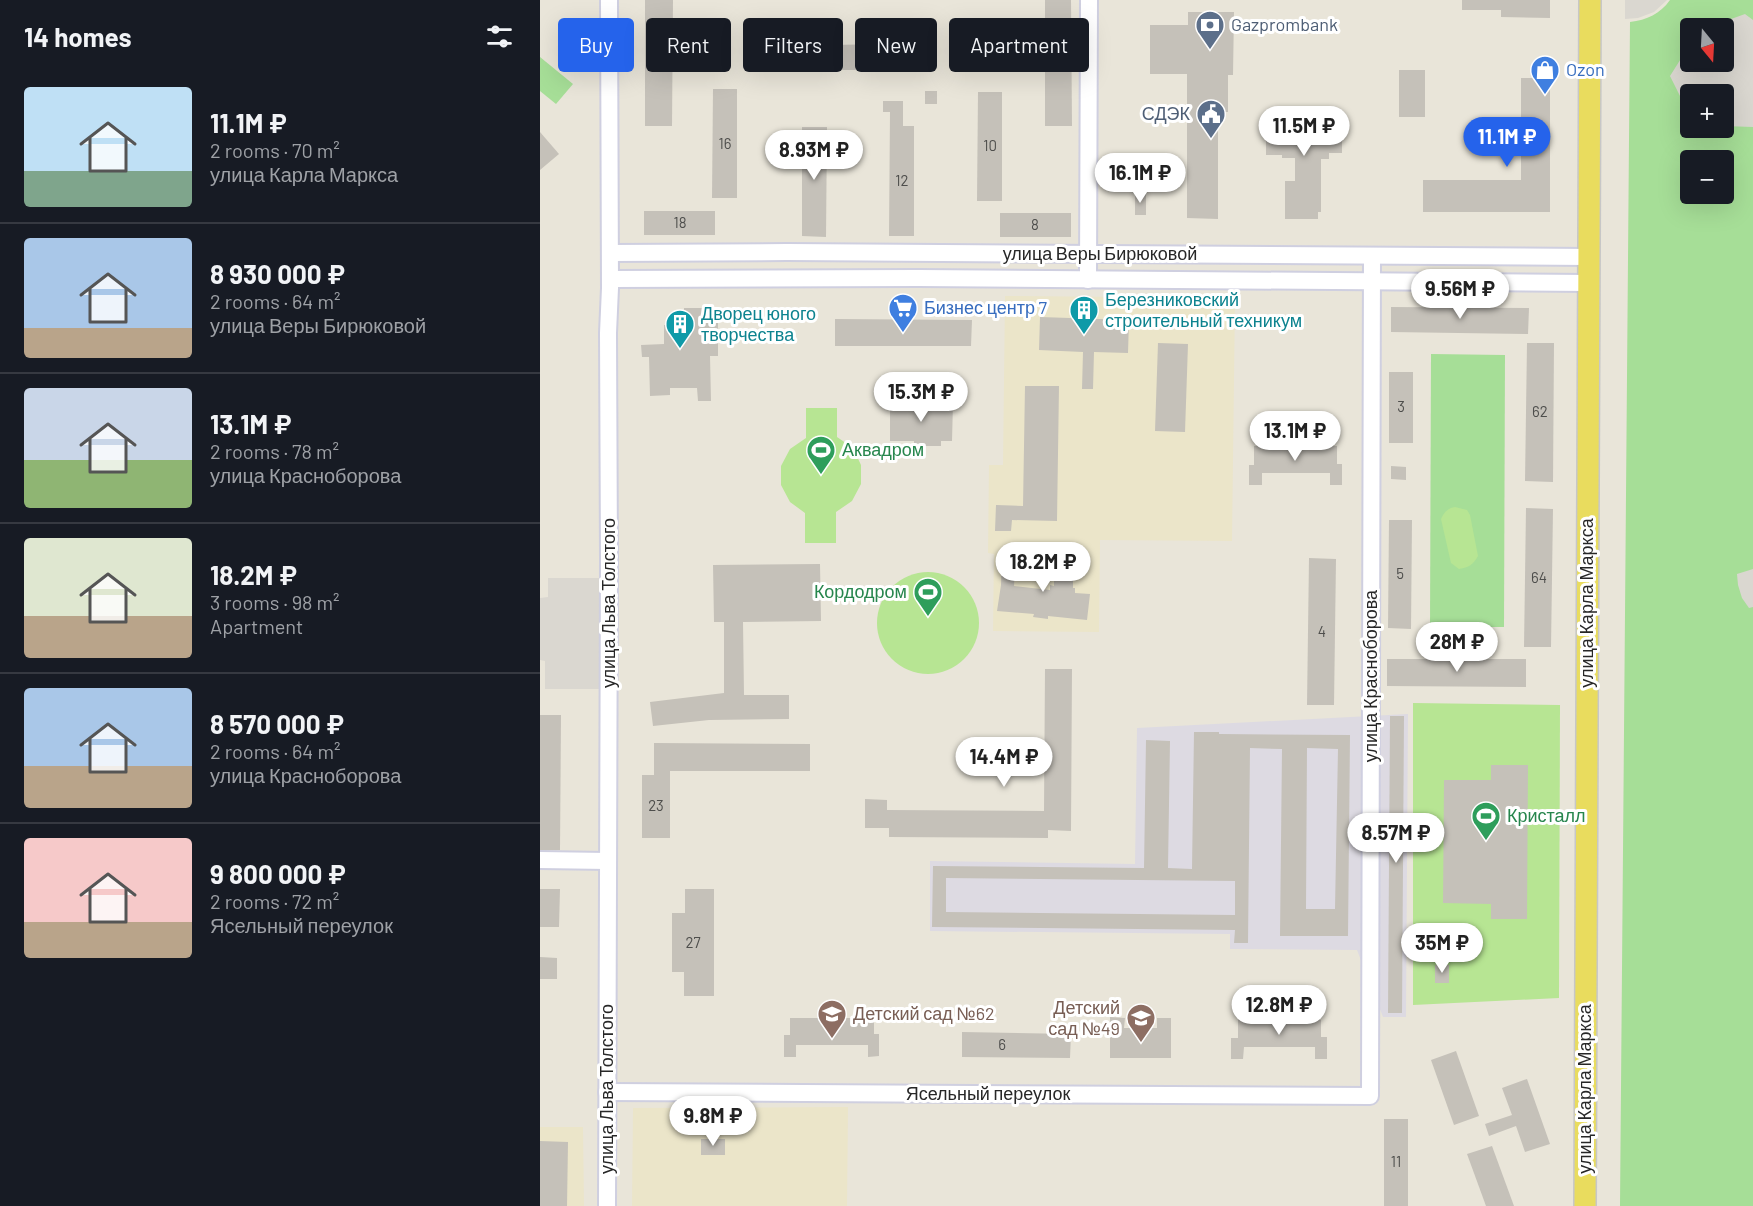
<!DOCTYPE html>
<meta charset="utf-8">
<style>
:root{--surface:#171b24;--page:#242831;--text:#f1f3f6;--muted:#9ea1a6;--line:#363941;--accent:#2563eb}
body{margin:0;font-family:Barlow,sans-serif;background:var(--page);color:var(--text);height:100vh;display:flex;flex-direction:column;font-size:22px;white-space:nowrap}
*{box-sizing:border-box;margin:0}
p{font-size:20px;color:var(--muted)}
.icon{flex:none;width:33px;height:33px;fill:none;stroke:currentColor;stroke-width:2;stroke-linecap:round;stroke-linejoin:round}
.map{position:relative;flex:1;overflow:hidden}
.side{display:flex;flex-direction:column;background:var(--surface);width:540px}
.side>*{flex:none}
.top-card{position:absolute;left:18px;top:18px;width:570px;height:54px;display:flex;gap:12px}
.needle{width:39px;rotate:162deg}
.tools{position:absolute;left:1140px;top:18px;display:grid;gap:12px}
.tools a{display:grid;place-items:center;width:54px;height:54px;border-radius:6px;background:var(--surface);box-shadow:0 6px 24px #0002;font-size:30px}
.price{position:absolute;translate:-50% -51px;padding:0 14px;border-radius:21px;background:#fff;color:#222;font-size:20px;line-height:39px;filter:drop-shadow(0 2px 3px #0008)}
.price::after{content:'';position:absolute;left:50%;top:36px;width:18px;height:14px;margin-left:-9px;background:inherit;clip-path:polygon(0 0,100% 0,50% 100%)}
.price.active{background:var(--accent);color:#fff}
ul{padding:0;list-style:none}
li{display:flex;align-items:center;gap:18px;height:150px;padding:0 24px}
li+li{border-top:2px solid var(--line)}
li span{display:grid;place-items:center;flex:none;width:168px;height:120px;border-radius:6px;color:#555}
li>.icon{margin-inline-start:auto}
span .icon{width:72px;height:72px;fill:#fffc;stroke-width:1}
li b{font-size:26px}
h2{display:flex;justify-content:space-between;align-items:center;height:72px;padding:0 24px;font-size:26px}
.tag{padding:0 21px;border-radius:6px;background:var(--surface);box-shadow:0 6px 24px #0002;font-size:21px;line-height:54px}
.tag.active{background:var(--accent);color:#fff}
main{display:flex;flex:1;min-height:0}
.map>svg:first-child{display:block}
.industrial{fill:#dddae2}
.education{fill:#ebe5c9}
.green{fill:#a6de97;fill-rule:evenodd}
.pitch{fill:#b7e593}
.plaza{fill:#dad7d0}
.building{fill:#c5c1b9;fill-rule:evenodd}
.lines{fill:none;stroke-linecap:round;stroke-linejoin:round}
.minor-casing{stroke:#cfcfe0;stroke-width:20}
.major-casing{stroke:#c7c7c7;stroke-width:24}
.minor{stroke:#fff;stroke-width:16}
.major{stroke:#e9dc5e;stroke-width:21}
.labels{text-anchor:middle;stroke-width:6;stroke-linejoin:round;paint-order:stroke}
.number-label{font-size:15px;fill:#4e4e4c}
.service-label{font-size:18px;fill:#4e5e75;stroke:#fff;text-anchor:start}
.shop-label{font-size:18px;fill:#366cbe;stroke:#fff;text-anchor:start}
.street-label{font-size:18px;fill:#272727;stroke:#fff}
.culture-label{font-size:18px;fill:#0d838f;stroke:#fff;text-anchor:start}
.leisure-label{font-size:18px;fill:#27864d;stroke:#fff;text-anchor:start}
.education-label{font-size:18px;fill:#785e54;stroke:#fff;text-anchor:end}
</style>
<main>
<section class="side">
<h2>14 homes<svg class="icon" aria-label="filters" viewBox="0 0 24 24"><path d="M4 7h16M4 17h16"/><circle cx="9" cy="7" r="2"/><circle cx="15" cy="17" r="2"/></svg></h2>
<ul>
<li><span style="background:linear-gradient(#bfe0f5 70%,#7fa58c 0)"><svg class="icon" aria-label="home" viewBox="0 0 24 24"><path d="M3 11l9-7 9 7M6 9v11h12V9"/></svg></span><div><b>11.1M ₽</b><p>2 rooms · 70 m²</p><p>улица Карла Маркса</p></div></li>
<li><span style="background:linear-gradient(#a9c7e8 75%,#b9a48a 0)"><svg class="icon" aria-label="home" viewBox="0 0 24 24"><path d="M3 11l9-7 9 7M6 9v11h12V9"/></svg></span><div><b>8 930 000 ₽</b><p>2 rooms · 64 m²</p><p>улица Веры Бирюковой</p></div></li>
<li><span style="background:linear-gradient(#c9d6e8 60%,#8fb573 0)"><svg class="icon" aria-label="home" viewBox="0 0 24 24"><path d="M3 11l9-7 9 7M6 9v11h12V9"/></svg></span><div><b>13.1M ₽</b><p>2 rooms · 78 m²</p><p>улица Красноборова</p></div></li>
<li><span style="background:linear-gradient(#dfe7d0 65%,#b9a48a 0)"><svg class="icon" aria-label="home" viewBox="0 0 24 24"><path d="M3 11l9-7 9 7M6 9v11h12V9"/></svg></span><div><b>18.2M ₽</b><p>3 rooms · 98 m²</p><p>Apartment</p></div></li>
<li><span style="background:linear-gradient(#a9c7e8 65%,#b9a48a 0)"><svg class="icon" aria-label="home" viewBox="0 0 24 24"><path d="M3 11l9-7 9 7M6 9v11h12V9"/></svg></span><div><b>8 570 000 ₽</b><p>2 rooms · 64 m²</p><p>улица Красноборова</p></div></li>
<li><span style="background:linear-gradient(#f6c9c9 70%,#b9a48a 0)"><svg class="icon" aria-label="home" viewBox="0 0 24 24"><path d="M3 11l9-7 9 7M6 9v11h12V9"/></svg></span><div><b>9 800 000 ₽</b><p>2 rooms · 72 m²</p><p>Ясельный переулок</p></div></li>
</ul>
</section>
<div class="map">
<svg width="1213" height="1206" viewBox="0 0 1213 1206">
<rect width="100%" height="100%" fill="#e9e5d9"/>
<path class="industrial" d="M868 714 866 1017H843L817 950 690 949V934L390 931V861L595 864 597 728Z"/>
<g class="education">
<path d="M465 296 695 298 692 541 560 540 559 632 453 631 454 554 448 553 449 465H463Z"/>
<path d="M308 1107 307 1206H92L93 1108Z"/>
<path d="M0 1127H43L44 1206H0Z"/>
</g>
<g class="green">
<path d="M1130 0H1213V1206H1080L1090 22C1107 20 1120 14 1130 0ZM1150 28H1184V62H1150ZM1150 94H1184V128H1150ZM1150 160H1184V194H1150Z"/>
<path d="M0 57 33 84 16 104 0 91Z"/>
<path d="M891 354 965 355 964 627H890Z"/>
</g>
<g class="pitch">
<path d="M266 408H297V437L313 448 321 465V484L312 501 296 512V543H265V513L250 502 241 485V466L250 449 266 438Z"/>
<path d="M915 507 927 510 930 515 938 556C933 565 929 567 919 569L911 563 901 519C904 512 908 508 915 507Z"/>
<circle cx="388" cy="623" r="51"/>
<path d="M873 703 1020 705 1019 998 873 1005Z"/>
</g>
<g class="plaza">
<path d="M1085 0H1127L1114 12 1098 18 1085 19Z"/>
<path d="M1205 14 1213 20V127L1184 126V94H1150V114L1147 110 1130 76 1142 57 1150 50V62H1184V28H1174L1180 23Z"/>
<path d="M1213 569V607L1209 608 1202 598 1198 585 1197 574Z"/>
<path d="M8 578H62L60 689H5V661L0 660V598L8 597Z"/>
</g>
<g class="building">
<path d="M105 0H133L132 126H105Z"/>
<path d="M505 0H531L532 126H505Z"/>
<path d="M922 0H1010V18L961 17V10H922Z"/>
<path d="M648 12H694L693 75H688V112H678V219L647 218V74H610V25H648Z"/>
<path d="M343 44V70H292V45Z"/>
<rect x="859" y="70" width="26" height="47"/>
<path d="M981 78H1010V212H883V180H981Z"/>
<path d="M173 89H197V198H172Z"/>
<rect x="385" y="91" width="12" height="13"/>
<path d="M438 92H462V201H437Z"/>
<path d="M343 101H363V126H374V236H349L350 112H343Z"/>
<path d="M746 109 779 110V114L787 121 799 120V133L802 134V153H789V159H781V212H778V219H745V181H755V158H742V155H726V124H738L746 116Z"/>
<path d="M262 127H287L286 237 262 236Z"/>
<path d="M0 132 19 154 0 170Z"/>
<rect x="595" y="194" width="11" height="21"/>
<rect x="104" y="211" width="71" height="24"/>
<rect x="460" y="213" width="71" height="24"/>
<path d="M851 307 989 308 988 334 851 332Z"/>
<path d="M144 308H178V356H170L171 401H158L157 388H130V395L110 396 109 357H102L101 345 124 344V325H144Z"/>
<path d="M500 317 589 320 588 353 554 352 553 389H542L543 352 499 350Z"/>
<path d="M295 319 432 320 431 346H295Z"/>
<path d="M618 343 648 344 645 432 615 431Z"/>
<path d="M987 343H1014L1013 482 985 481Z"/>
<rect x="849" y="372" width="24" height="71"/>
<path d="M485 386H519L517 521 472 520 471 531H455L456 505 483 506Z"/>
<path d="M350 402 413 403 412 441H401V446H374V441H350Z"/>
<path d="M714 446H797V464H802V485H790V473H722V485H709V465H714Z"/>
<path d="M851 466 866 467V480L851 479Z"/>
<path d="M986 508 1013 509 1011 647H984Z"/>
<path d="M849 520H872L871 629 848 628Z"/>
<path d="M462 553 476 554 474 586 510 590V585L514 586V555H533V588H535V593L550 594 547 620 508 616V619L493 617 494 614 457 611 461 585Z"/>
<path d="M769 558 796 559 794 705H767Z"/>
<path d="M280 564 281 621 203 622 204 695H249V719L169 720 113 726 110 702 184 693V622H174L173 565Z"/>
<path d="M847 659H986V687L847 686Z"/>
<path d="M505 669H532L531 831 508 830V838L349 837V828H325V799L347 800V810L504 811Z"/>
<path d="M0 715H21L20 850H0Z"/>
<path d="M850 716H864L862 1013H848Z"/>
<path d="M654 732H679V734L810 735 808 936H740L742 749 710 748 708 943H694L695 930 392 927 393 866 604 868 606 740 630 741 628 868 652 869ZM767 748 798 749 795 909H766ZM406 878 695 881V915L406 912Z"/>
<path d="M114 743 270 744V771H130V838H102V775H114Z"/>
<path d="M951 765H988L987 919H951V904L903 903 904 780H951Z"/>
<path d="M0 889H20L19 927H0Z"/>
<path d="M145 889H174V996H144V972H132V913H145Z"/>
<path d="M0 957 17 958V979H0Z"/>
<rect x="895" y="965" width="14" height="18"/>
<path d="M570 1017 585 1018 584 1028H617V1018H631V1058H570Z"/>
<path d="M250 1018H334V1034H339V1056L328 1057V1045H256V1057H244V1035H250Z"/>
<path d="M698 1020H781V1037H787V1059H775V1047H704L703 1059H691V1038H698Z"/>
<path d="M422 1032 531 1034 530 1058 422 1057Z"/>
<path d="M916 1051 939 1116 914 1125 891 1060Z"/>
<path d="M987 1079 1010 1144 985 1152 976 1126 949 1136 945 1124 972 1115 962 1088Z"/>
<rect x="844" y="1119" width="24" height="87"/>
<rect x="161" y="1139" width="24" height="16"/>
<path d="M0 1141 28 1142 27 1206H0Z"/>
<path d="M952 1146 974 1206H946L927 1154Z"/>
</g>
<g class="lines">
<g class="minor-casing">
<g id="minor">
<path d="M70 253 247 252 1049 257"/>
<path d="M70 279 378 278 1049 283"/>
<path d="M548 280 549 0"/>
<path d="M0 860 68 861"/>
<path d="M67 1092 830 1096 832 256"/>
<path d="M67 1206 69 559 68 333 70 288 69 0"/>
</g>
</g>
<g class="major-casing">
<path id="major" d="M1045 1206 1050 0"/>
</g>
<use href="#minor" class="minor"/>
<use href="#major" class="major"/>
</g>
<defs>
<g id="bank-pin" transform="scale(1.5)"><path d="M0 17L-7.5 6A9.5 9.5 0 1 1 7.5 6Z" fill="#5c6f8a" stroke="#fff"/><path d="M-6-4H6V4H-6ZM0-2.3a2.3 2.3 0 1 0 0 4.6a2.3 2.3 0 1 0 0-4.6Z" fill="#fff"/></g>
<g id="shop-pin" transform="scale(1.5)"><path d="M0 17L-7.5 6A9.5 9.5 0 1 1 7.5 6Z" fill="#3f7fe0" stroke="#fff"/><path d="M-5-2.5h2.3a2.7 3.5 0 0 1 5.4 0H5L5.5 6h-11ZM-1.5-2.5h3a1.5 2.3 0 0 0-3 0Z" fill="#fff"/></g>
<g id="civic-pin" transform="scale(1.5)"><path d="M0 17L-7.5 6A9.5 9.5 0 1 1 7.5 6Z" fill="#5c6f8a" stroke="#fff"/><path d="M-.6-6.5H3V-4.5H.6V-3L4-1V1h2V6H-6V1h2V-1L-.6-3ZM-1.2 2.5V6h2.4V2.5Z" fill="#fff"/></g>
<g id="supermarket-pin" transform="scale(1.5)"><path d="M0 17L-7.5 6A9.5 9.5 0 1 1 7.5 6Z" fill="#3f7fe0" stroke="#fff"/><path d="M-6-5.5h2.5l.6 2H6L4.5 2H-2.5L-4.4-4H-6ZM-1.5 3.2a1.3 1.3 0 1 0 .1 0ZM3 3.2a1.3 1.3 0 1 0 .1 0Z" fill="#fff"/></g>
<g id="building-pin" transform="scale(1.5)"><path d="M0 17L-7.5 6A9.5 9.5 0 1 1 7.5 6Z" fill="#0f9aa8" stroke="#fff"/><path d="M-4-6H4V6H1V3H-1V6H-4ZM-2.5-4.3h1.7v1.8h-1.7ZM.8-4.3h1.7v1.8H.8ZM-2.5-1h1.7V.8h-1.7ZM.8-1h1.7V.8H.8Z" fill="#fff"/></g>
<g id="stadium-pin" transform="scale(1.5)"><path d="M0 17L-7.5 6A9.5 9.5 0 1 1 7.5 6Z" fill="#2e9e5b" stroke="#fff"/><path d="M0-5a6.5 5 0 1 0 0 10a6.5 5 0 1 0 0-10ZM-3.5-1.8h7v3.6h-7Z" fill="#fff"/></g>
<g id="school-pin" transform="scale(1.5)"><path d="M0 17L-7.5 6A9.5 9.5 0 1 1 7.5 6Z" fill="#8d6e63" stroke="#fff"/><path d="M0-5L7-2L0 1L-7-2ZM-4 1L0 2.5L4 1V4Q0 6-4 4Z" fill="#fff"/></g>
</defs>
<g fill-rule="evenodd">
<use href="#bank-pin" x="670" y="25"/>
<use href="#shop-pin" x="1005" y="70"/>
<use href="#civic-pin" x="671" y="114"/>
<use href="#supermarket-pin" x="363" y="308"/>
<use href="#building-pin" x="544" y="310"/>
<use href="#building-pin" x="140" y="324"/>
<use href="#stadium-pin" x="281" y="450"/>
<use href="#stadium-pin" x="388" y="592"/>
<use href="#stadium-pin" x="946" y="816"/>
<use href="#school-pin" x="292" y="1014"/>
<use href="#school-pin" x="601" y="1018"/>
</g>
<g class="labels">
<g class="number-label">
<text x="185" y="149">16</text>
<text x="450" y="151">10</text>
<text x="362" y="186">12</text>
<text x="140" y="228">18</text>
<text x="495" y="230">8</text>
<text x="861" y="412">3</text>
<text x="1000" y="417">62</text>
<text x="860" y="579">5</text>
<text x="999" y="583">64</text>
<text x="782" y="637">4</text>
<text x="116" y="811">23</text>
<text x="153" y="948">27</text>
<text x="462" y="1050">6</text>
<text x="856" y="1167">11</text>
</g>
<g class="service-label">
<text x="691" y="31">Gazprombank</text>
<text x="650" y="120" text-anchor="end">СДЭК</text>
</g>
<g class="shop-label">
<text x="1026" y="76">Ozon</text>
<text x="384" y="314">Бизнес центр 7</text>
</g>
<g class="street-label">
<text x="560" y="260">улица Веры Бирюковой</text>
<text transform="translate(69 603) rotate(-90)" y="6">улица Льва Толстого</text>
<text transform="translate(1047 603) rotate(-90)" y="6">улица Карла Маркса</text>
<text transform="translate(831 676) rotate(-90)" y="6">улица Красноборова</text>
<text transform="translate(67 1089) rotate(-90)" y="6">улица Льва Толстого</text>
<text transform="translate(1045 1089) rotate(-90)" y="6">улица Карла Маркса</text>
<text x="448" y="1100">Ясельный переулок</text>
</g>
<g class="culture-label">
<text x="565" y="306">Березниковский<tspan x="565" dy="21">строительный техникум</tspan></text>
<text x="161" y="320">Дворец юного<tspan x="161" dy="21">творчества</tspan></text>
</g>
<g class="leisure-label">
<text x="302" y="456">Аквадром</text>
<text x="367" y="598" text-anchor="end">Кордодром</text>
<text x="967" y="822">Кристалл</text>
</g>
<g class="education-label">
<text x="580" y="1014">Детский<tspan x="580" dy="21">сад №49</tspan></text>
<text x="313" y="1020" text-anchor="start">Детский сад №62</text>
</g>
</g>
</svg>
<div class="tools">
<a><svg class="needle" viewBox="-14 -14 28 28"><path d="M0-13l5 13h-10z" fill="#e53935"/><path d="M0 13l5-13h-10z" fill="#9ea1a6"/></svg></a>
<a>+</a>
<a>−</a>
</div>
<b class="price" style="left:764px;top:157px">11.5M ₽</b>
<b class="price active" style="left:967px;top:168px">11.1M ₽</b>
<b class="price" style="left:274px;top:181px">8.93M ₽</b>
<b class="price" style="left:600px;top:204px">16.1M ₽</b>
<b class="price" style="left:920px;top:320px">9.56M ₽</b>
<b class="price" style="left:381px;top:423px">15.3M ₽</b>
<b class="price" style="left:755px;top:462px">13.1M ₽</b>
<b class="price" style="left:503px;top:593px">18.2M ₽</b>
<b class="price" style="left:917px;top:673px">28M ₽</b>
<b class="price" style="left:464px;top:788px">14.4M ₽</b>
<b class="price" style="left:856px;top:864px">8.57M ₽</b>
<b class="price" style="left:902px;top:974px">35M ₽</b>
<b class="price" style="left:739px;top:1036px">12.8M ₽</b>
<b class="price" style="left:173px;top:1147px">9.8M ₽</b>
<div class="top-card">
<a class="tag active">Buy</a>
<a class="tag">Rent</a>
<a class="tag">Filters</a>
<a class="tag">New</a>
<a class="tag">Apartment</a>
</div>
</div>
</main>
